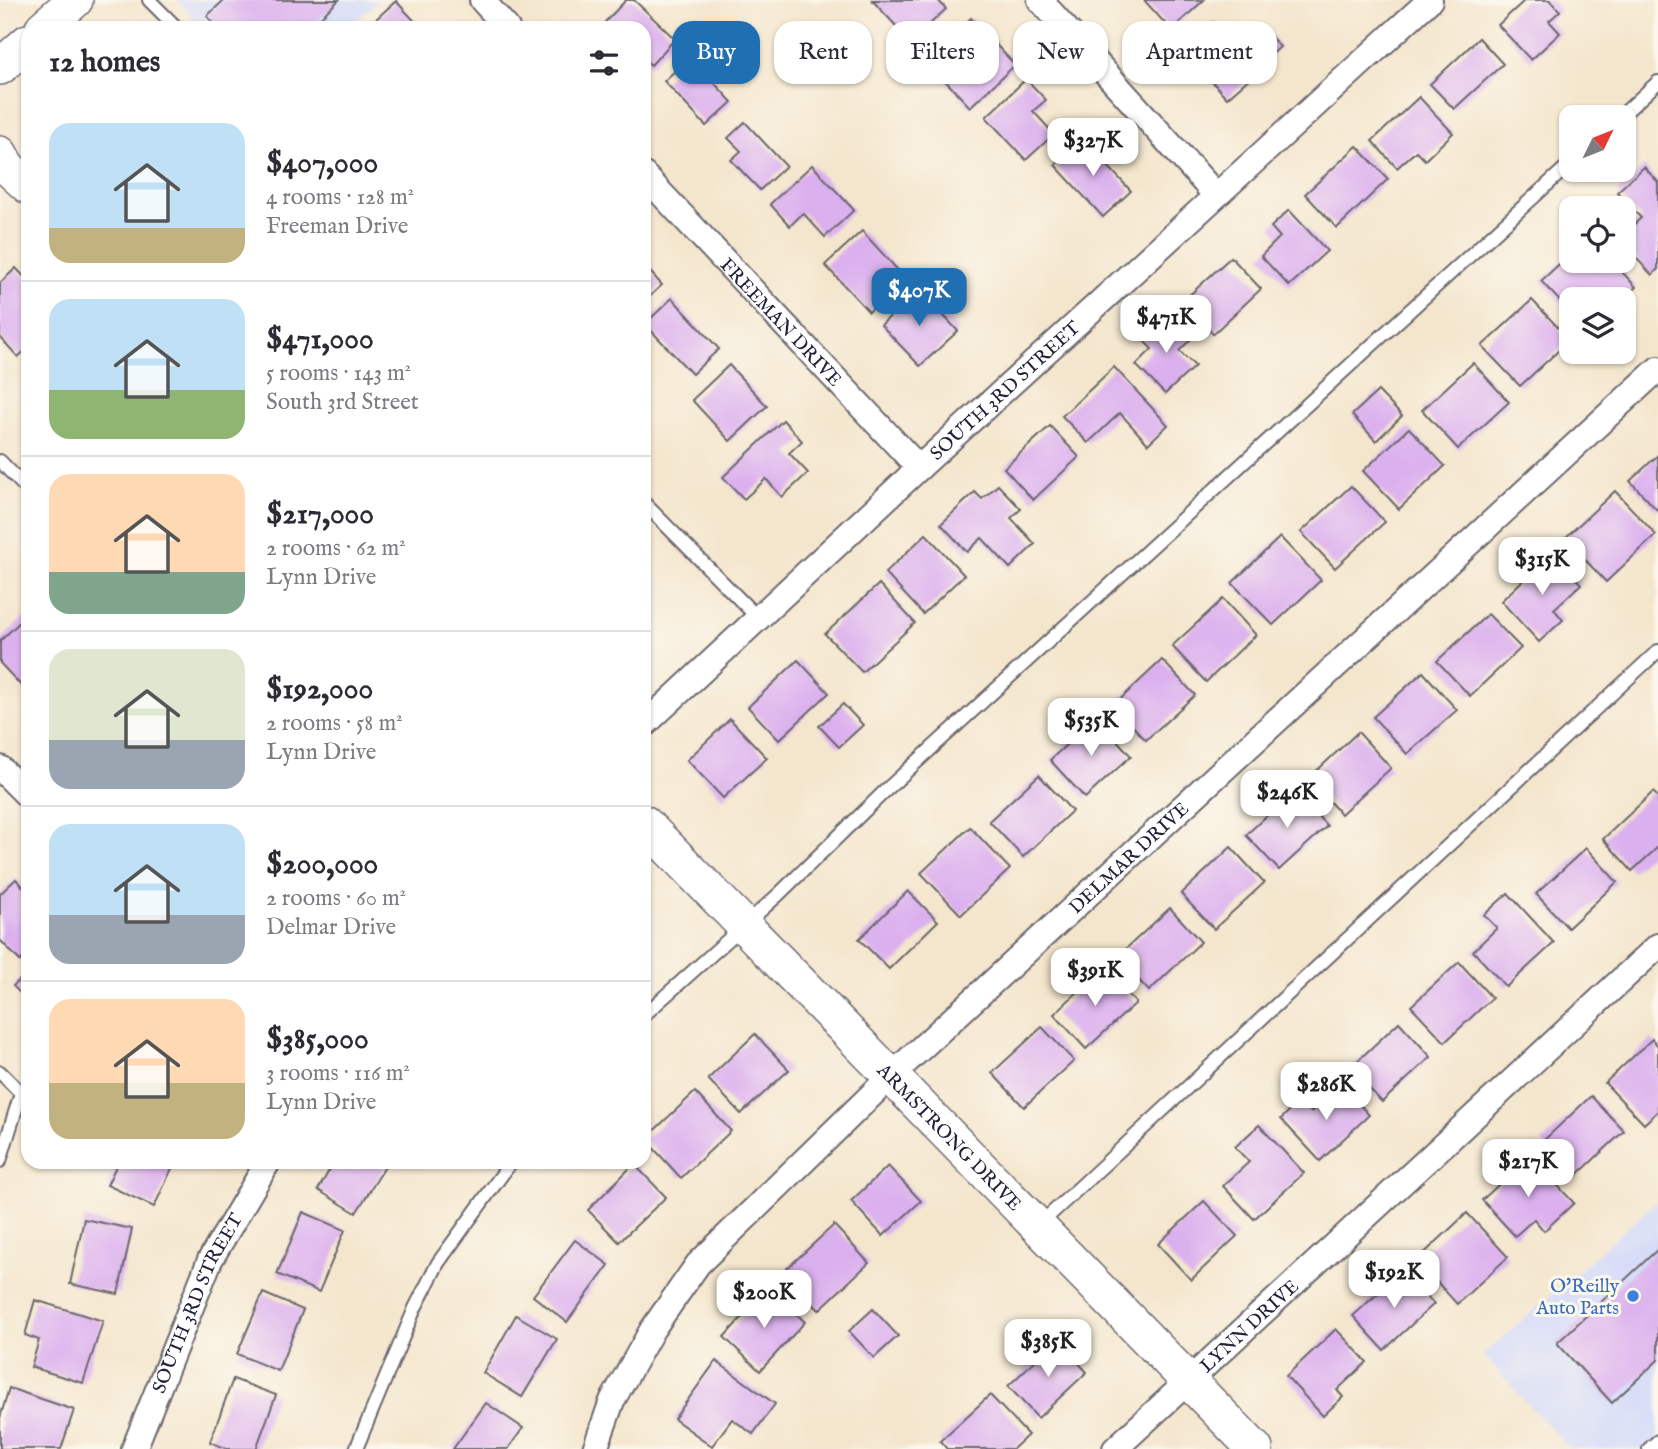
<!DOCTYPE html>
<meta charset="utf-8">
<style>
:root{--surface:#fff;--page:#f2f2f3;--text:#2b2b33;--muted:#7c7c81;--line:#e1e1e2;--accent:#1f6fb2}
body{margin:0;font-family:"IM FELL English",serif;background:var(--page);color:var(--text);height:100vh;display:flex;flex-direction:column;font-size:26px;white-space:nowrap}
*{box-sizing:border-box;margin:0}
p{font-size:23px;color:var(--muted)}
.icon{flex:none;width:38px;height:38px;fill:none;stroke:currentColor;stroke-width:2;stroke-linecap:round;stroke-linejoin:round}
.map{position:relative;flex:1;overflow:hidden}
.drawer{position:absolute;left:21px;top:21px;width:630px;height:1148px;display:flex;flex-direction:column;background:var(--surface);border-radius:21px;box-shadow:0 2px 5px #0004}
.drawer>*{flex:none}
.hud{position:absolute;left:672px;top:21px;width:665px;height:63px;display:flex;gap:14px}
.needle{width:46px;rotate:47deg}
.buttons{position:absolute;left:1559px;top:105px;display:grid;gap:14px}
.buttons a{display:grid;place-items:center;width:77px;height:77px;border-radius:14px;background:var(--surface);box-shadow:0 2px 5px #0004;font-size:35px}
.price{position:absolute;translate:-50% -60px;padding:0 16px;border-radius:14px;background:#fff;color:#222;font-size:23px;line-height:46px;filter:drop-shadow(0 2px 4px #0008)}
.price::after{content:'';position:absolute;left:50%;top:42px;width:21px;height:16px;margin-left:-10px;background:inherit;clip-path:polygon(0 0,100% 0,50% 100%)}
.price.selected{background:var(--accent);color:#fff}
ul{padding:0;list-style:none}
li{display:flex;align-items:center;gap:21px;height:175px;padding:0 28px}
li+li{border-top:2px solid var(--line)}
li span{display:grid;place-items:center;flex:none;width:196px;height:140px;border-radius:21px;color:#555}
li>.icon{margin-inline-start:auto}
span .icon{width:84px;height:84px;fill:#fffc;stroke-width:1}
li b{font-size:30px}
h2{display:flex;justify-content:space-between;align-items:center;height:84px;padding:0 28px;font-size:30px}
.tag{padding:0 24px;border-radius:21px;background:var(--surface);box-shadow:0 2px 5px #0004;font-size:24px;line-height:63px}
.tag.selected{background:var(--accent);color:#fff}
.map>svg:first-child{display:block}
.built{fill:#d2d9f9}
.building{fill:#dbb0ee}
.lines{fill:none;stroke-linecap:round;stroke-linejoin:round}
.lane-casing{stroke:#6c676e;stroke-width:16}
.street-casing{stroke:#6c676e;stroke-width:28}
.secondary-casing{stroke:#6c676e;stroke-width:38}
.lane{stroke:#fff;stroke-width:12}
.street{stroke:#fff;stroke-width:24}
.secondary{stroke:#fff;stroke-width:35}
.shop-dot{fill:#3f7fe0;stroke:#fbf7ec;stroke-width:2.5}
.labels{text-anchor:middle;stroke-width:6;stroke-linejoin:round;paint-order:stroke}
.street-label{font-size:19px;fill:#22223b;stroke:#fbf7ec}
.shop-label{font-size:19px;fill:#366cbe;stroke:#fbf7ec;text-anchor:end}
</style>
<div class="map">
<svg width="1658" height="1449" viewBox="0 0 1658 1449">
<rect width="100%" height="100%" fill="#fbf7ec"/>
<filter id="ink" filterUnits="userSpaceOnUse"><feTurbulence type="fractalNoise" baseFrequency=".0143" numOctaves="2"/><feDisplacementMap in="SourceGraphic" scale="14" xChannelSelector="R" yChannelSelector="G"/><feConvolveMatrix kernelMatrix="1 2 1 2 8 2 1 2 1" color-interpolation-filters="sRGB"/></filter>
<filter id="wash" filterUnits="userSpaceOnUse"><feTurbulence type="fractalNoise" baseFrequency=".00686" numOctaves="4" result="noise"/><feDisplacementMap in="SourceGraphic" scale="28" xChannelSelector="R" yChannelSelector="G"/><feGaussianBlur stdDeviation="1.57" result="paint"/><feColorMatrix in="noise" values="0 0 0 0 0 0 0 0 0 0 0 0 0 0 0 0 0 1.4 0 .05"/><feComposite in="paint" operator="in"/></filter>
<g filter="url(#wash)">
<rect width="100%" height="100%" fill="#f4e6cd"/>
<g class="built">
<path d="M177 0H379L348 28H203Z"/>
<path d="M1658 1200V1449H1570L1483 1355Z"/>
</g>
<g id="blocks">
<g class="building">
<path d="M224 0H339L309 28H218L207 16Z"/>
<path d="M626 0H634L675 39 651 65 644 59V28H612L605 22Z"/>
<path d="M872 0H938L946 9 911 42Z"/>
<path d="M1144 0H1204L1171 30Z"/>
<path d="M1525 0H1550L1560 11 1549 21 1560 33 1531 60 1498 25Z"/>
<path d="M396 1 421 28H385L376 19Z"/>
<path d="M971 18 1015 65 970 107 926 60Z"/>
<path d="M1213 22 1238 50 1263 28 1280 47 1257 68 1259 70 1227 98 1183 50Z"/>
<path d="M1479 38 1503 64 1454 109 1430 84Z"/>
<path d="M690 57 732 102 706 126 664 81Z"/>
<path d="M1026 79 1046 100 1033 111 1054 134 1026 160 986 117Z"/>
<path d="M1419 97 1453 133 1425 160 1416 151 1397 168 1372 141Z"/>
<path d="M745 122 786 166 760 190 731 160 741 151 728 138Z"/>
<path d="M1083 139 1131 191 1103 217 1055 165Z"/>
<path d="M1357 146 1388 179 1337 228 1305 194Z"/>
<path d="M812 165 854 210 825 237 803 213 790 226 770 204Z"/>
<path d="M1644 167 1658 182V269L1652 275 1624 245V234L1641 218 1617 192Z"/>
<path d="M1289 210 1327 251 1289 286 1261 256 1280 237 1271 227Z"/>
<path d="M862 231 905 278 869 312 825 265Z"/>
<path d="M1572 252V261H1612L1636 287 1624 299H1572V314L1541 281Z"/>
<path d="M1231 257 1261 289 1213 334 1183 301Z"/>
<path d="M644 265 662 285 644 302Z"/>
<path d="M16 268 28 281V348L18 357 0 337V283Z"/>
<path d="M919 289 958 331 920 366 881 325Z"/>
<path d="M672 298 719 349 692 374 645 324Z"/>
<path d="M1532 300 1570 340 1520 386 1482 346Z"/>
<path d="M1168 314 1192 338 1179 351 1195 366 1165 394 1136 365 1152 349 1142 339Z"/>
<path d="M1473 363 1509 402 1458 449 1422 410Z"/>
<path d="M729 365 767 406 730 441 692 400Z"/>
<path d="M1114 367 1168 425 1148 444 1120 413 1088 443 1062 416Z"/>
<path d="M1378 391 1402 416 1376 441 1352 415Z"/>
<path d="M783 420 802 441 789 453 808 473 782 497 766 479 744 499 723 477Z"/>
<path d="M1050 426 1079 457 1033 500 1004 468Z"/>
<path d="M1409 428 1445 466 1399 509 1363 471Z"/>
<path d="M1658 455V511L1630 481Z"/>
<path d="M998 485 1021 509 1011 518 1035 544 1010 568 982 538 967 552 941 524 975 492 982 499Z"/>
<path d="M1351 486 1385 522 1335 568 1301 532Z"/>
<path d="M1615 491 1656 535 1606 582 1565 538Z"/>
<path d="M926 534 964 575 923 614 885 573Z"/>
<path d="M1280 537 1321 580 1273 625 1232 583Z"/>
<path d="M1552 553 1581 584 1554 609 1563 620 1539 642 1501 601Z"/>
<path d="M879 584 915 623 862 672 825 634Z"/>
<path d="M1223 599 1256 635 1206 682 1172 646Z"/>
<path d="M28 614V693L0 663V641Z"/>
<path d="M1488 614 1521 648 1470 696 1437 661Z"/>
<path d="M798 660 829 693 779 740 748 707Z"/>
<path d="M1162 660 1195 695 1146 740 1113 706Z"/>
<path d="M1423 672 1457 710 1407 754 1373 717Z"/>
<path d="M843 704 863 725 839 747 819 726Z"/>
<path d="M1096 717 1131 756 1085 798 1050 760Z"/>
<path d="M730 719 767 758 723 798 687 760Z"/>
<path d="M1358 732 1391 768 1341 814 1308 779Z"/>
<path d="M1039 775 1072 811 1023 857 989 821Z"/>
<path d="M1294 790 1327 826 1279 870 1246 835Z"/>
<path d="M1653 792 1658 797V847L1632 871 1603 839Z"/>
<path d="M970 827 1010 869 961 915 921 873Z"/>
<path d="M1231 847 1264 883 1214 929 1181 894Z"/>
<path d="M1586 848 1617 882 1568 928 1536 894Z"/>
<path d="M16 879 28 892V954L20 961 0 940V894Z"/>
<path d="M908 891 938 921 889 969 859 939Z"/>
<path d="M1508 893 1554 943 1506 987 1473 951 1497 928 1484 915Z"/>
<path d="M1170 908 1201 942 1149 991 1117 957Z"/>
<path d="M1459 962 1492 998 1445 1042 1411 1006Z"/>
<path d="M1103 968 1136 1003 1086 1049 1054 1014Z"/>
<path d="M28 972V1001L13 986Z"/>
<path d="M1399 1022 1431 1057 1382 1102 1350 1068Z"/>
<path d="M1042 1027 1074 1061 1024 1107 992 1073Z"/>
<path d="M755 1034 789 1070 741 1114 708 1079Z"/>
<path d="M1652 1039 1658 1046V1111L1644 1124 1605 1083Z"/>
<path d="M1341 1084 1369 1115 1320 1161 1281 1119 1300 1100 1311 1112Z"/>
<path d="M695 1092 731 1131 681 1178 645 1139Z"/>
<path d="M1591 1096 1624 1131 1575 1177 1542 1142Z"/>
<path d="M1259 1125 1304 1173 1254 1219 1223 1186 1249 1162 1235 1147Z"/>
<path d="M1530 1156 1574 1203 1544 1231 1534 1219 1515 1236 1482 1200Z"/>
<path d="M118 1162H175L154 1207 107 1185Z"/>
<path d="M334 1162H388L356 1213 318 1190Z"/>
<path d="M634 1164 666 1197 619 1242 588 1210Z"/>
<path d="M888 1166 921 1201 883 1236 851 1201Z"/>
<path d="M1204 1201 1237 1236 1191 1280 1158 1244Z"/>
<path d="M303 1212 345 1230 319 1292 277 1274Z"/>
<path d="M1467 1213 1508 1257 1457 1304 1417 1260Z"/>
<path d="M84 1219 132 1229 118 1294 70 1284Z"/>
<path d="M834 1225 869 1263 819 1310 783 1272Z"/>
<path d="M575 1240 609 1265 567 1322 533 1296Z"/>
<path d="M1658 1249V1360L1612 1403 1557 1343Z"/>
<path d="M1403 1270 1434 1304 1384 1350 1353 1316Z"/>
<path d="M769 1288 805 1322 760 1371 724 1337Z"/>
<path d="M263 1293 303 1310 278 1371 237 1354Z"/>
<path d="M35 1300 103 1321 83 1383 31 1367 39 1340 25 1335Z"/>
<path d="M873 1309 898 1336 874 1358 849 1331Z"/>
<path d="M516 1315 557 1339 522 1397 483 1373Z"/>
<path d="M1336 1329 1367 1362 1337 1390 1343 1397 1323 1416 1286 1376Z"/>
<path d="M1057 1340 1087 1372 1038 1418 1008 1386Z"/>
<path d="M716 1361 775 1404 753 1434 732 1419 712 1446 674 1419Z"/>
<path d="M233 1379 276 1395 256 1449H227L210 1442Z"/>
<path d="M9 1388 74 1410 61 1449H0V1418Z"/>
<path d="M990 1395 1028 1435 1013 1449H947L940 1441Z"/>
<path d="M486 1403 523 1428 508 1449H453Z"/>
</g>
</g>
</g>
<g filter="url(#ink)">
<use href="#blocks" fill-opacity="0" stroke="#6c676e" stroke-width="2"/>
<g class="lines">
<g class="lane-casing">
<g id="lane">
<path d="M149 0 177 28"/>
<path d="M1620 117 1658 82"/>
<path d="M0 461 28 490"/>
<path d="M644 503 758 618"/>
<path d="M644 1015 778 895 885 791 1572 162"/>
<path d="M0 1072 21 1093 0 1161"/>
<path d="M1040 1224 1658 651"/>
<path d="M356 1449 415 1308 438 1263 511 1162"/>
<path d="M1649 1449 1658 1441"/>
</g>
</g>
<g class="street-casing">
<g id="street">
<path d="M482 0 507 28"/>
<path d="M1040 0 1215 194"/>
<path id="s1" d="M644 175 919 468"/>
<path id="s2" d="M644 725 919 468 1430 0"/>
<path d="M0 768 28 796"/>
<path id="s3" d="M134 1449 210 1260 268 1162"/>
<path id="s4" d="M595 1449 612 1401 652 1330 698 1264 892 1075 1658 369"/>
<path id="s5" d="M1115 1449 1658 946"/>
</g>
</g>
<g class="secondary-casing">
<g id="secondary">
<path d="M43 28 75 0"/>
<path d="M0 67 28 42"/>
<path d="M0 154 7 167 28 186"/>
<path id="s6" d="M644 823 1255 1449"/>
</g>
</g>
<use href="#lane" class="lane"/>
<use href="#street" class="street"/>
<use href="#secondary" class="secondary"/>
</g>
</g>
<circle class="shop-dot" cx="1633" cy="1296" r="7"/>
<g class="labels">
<g class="street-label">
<text dy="7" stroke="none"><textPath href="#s1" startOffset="201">FREEMAN DRIVE</textPath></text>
<text dy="7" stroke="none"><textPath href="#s2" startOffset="492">SOUTH 3RD STREET</textPath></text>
<text dy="7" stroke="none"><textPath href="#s4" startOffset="805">DELMAR DRIVE</textPath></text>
<text dy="7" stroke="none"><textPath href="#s6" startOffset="438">ARMSTRONG DRIVE</textPath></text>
<text dy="7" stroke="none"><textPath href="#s3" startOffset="159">SOUTH 3RD STREET</textPath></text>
<text dy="7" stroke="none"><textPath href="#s5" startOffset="182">LYNN DRIVE</textPath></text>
</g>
<g class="shop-label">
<text x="1619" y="1292">O'Reilly<tspan x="1619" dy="22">Auto Parts</tspan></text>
</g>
</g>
</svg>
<div class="buttons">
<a><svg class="needle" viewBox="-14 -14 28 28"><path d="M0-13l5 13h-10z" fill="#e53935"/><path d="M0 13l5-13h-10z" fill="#7c7c81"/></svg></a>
<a><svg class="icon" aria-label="locate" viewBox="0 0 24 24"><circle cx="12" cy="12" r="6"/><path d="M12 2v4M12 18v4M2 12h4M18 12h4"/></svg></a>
<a><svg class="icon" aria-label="layers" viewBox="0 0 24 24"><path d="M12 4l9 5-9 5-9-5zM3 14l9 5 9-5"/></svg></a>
</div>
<b class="price" style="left:1093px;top:178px">$327K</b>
<b class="price selected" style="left:919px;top:328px">$407K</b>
<b class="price" style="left:1166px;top:355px">$471K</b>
<b class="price" style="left:1542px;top:597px">$315K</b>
<b class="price" style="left:1091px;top:758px">$535K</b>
<b class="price" style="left:1287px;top:830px">$246K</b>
<b class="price" style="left:1095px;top:1008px">$391K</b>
<b class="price" style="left:1326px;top:1122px">$286K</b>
<b class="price" style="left:1528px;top:1199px">$217K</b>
<b class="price" style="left:1394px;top:1310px">$192K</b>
<b class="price" style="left:764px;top:1330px">$200K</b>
<b class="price" style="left:1048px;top:1379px">$385K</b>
<div class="hud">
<a class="tag selected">Buy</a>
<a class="tag">Rent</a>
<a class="tag">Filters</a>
<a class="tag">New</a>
<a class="tag">Apartment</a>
</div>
<section class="drawer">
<h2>12 homes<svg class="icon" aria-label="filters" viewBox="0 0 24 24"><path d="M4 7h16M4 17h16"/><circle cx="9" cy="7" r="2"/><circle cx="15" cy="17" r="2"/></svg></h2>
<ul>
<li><span style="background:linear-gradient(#bfe0f5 75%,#c2b280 0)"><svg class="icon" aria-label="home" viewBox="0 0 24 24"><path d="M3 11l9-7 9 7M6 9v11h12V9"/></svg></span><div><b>$407,000</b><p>4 rooms · 128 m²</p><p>Freeman Drive</p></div></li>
<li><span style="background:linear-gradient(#bfe0f5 65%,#8fb573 0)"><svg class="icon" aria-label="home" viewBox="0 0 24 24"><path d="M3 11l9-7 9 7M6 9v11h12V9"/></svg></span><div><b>$471,000</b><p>5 rooms · 143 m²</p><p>South 3rd Street</p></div></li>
<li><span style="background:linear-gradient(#ffd9b3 70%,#7fa58c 0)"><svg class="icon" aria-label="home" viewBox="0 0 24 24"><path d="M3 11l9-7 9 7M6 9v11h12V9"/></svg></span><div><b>$217,000</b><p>2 rooms · 62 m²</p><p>Lynn Drive</p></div></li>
<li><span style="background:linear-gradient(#dfe7d0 65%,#9aa5b1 0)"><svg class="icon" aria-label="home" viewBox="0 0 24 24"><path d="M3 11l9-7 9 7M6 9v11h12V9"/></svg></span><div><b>$192,000</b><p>2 rooms · 58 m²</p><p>Lynn Drive</p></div></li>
<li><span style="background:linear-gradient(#bfe0f5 65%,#9aa5b1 0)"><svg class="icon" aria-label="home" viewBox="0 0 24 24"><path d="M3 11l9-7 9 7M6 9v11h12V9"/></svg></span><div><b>$200,000</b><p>2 rooms · 60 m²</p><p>Delmar Drive</p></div></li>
<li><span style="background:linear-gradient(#ffd9b3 60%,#c2b280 0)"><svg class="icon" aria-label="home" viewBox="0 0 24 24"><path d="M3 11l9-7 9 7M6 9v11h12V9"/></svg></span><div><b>$385,000</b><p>3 rooms · 116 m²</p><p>Lynn Drive</p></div></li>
</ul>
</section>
</div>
